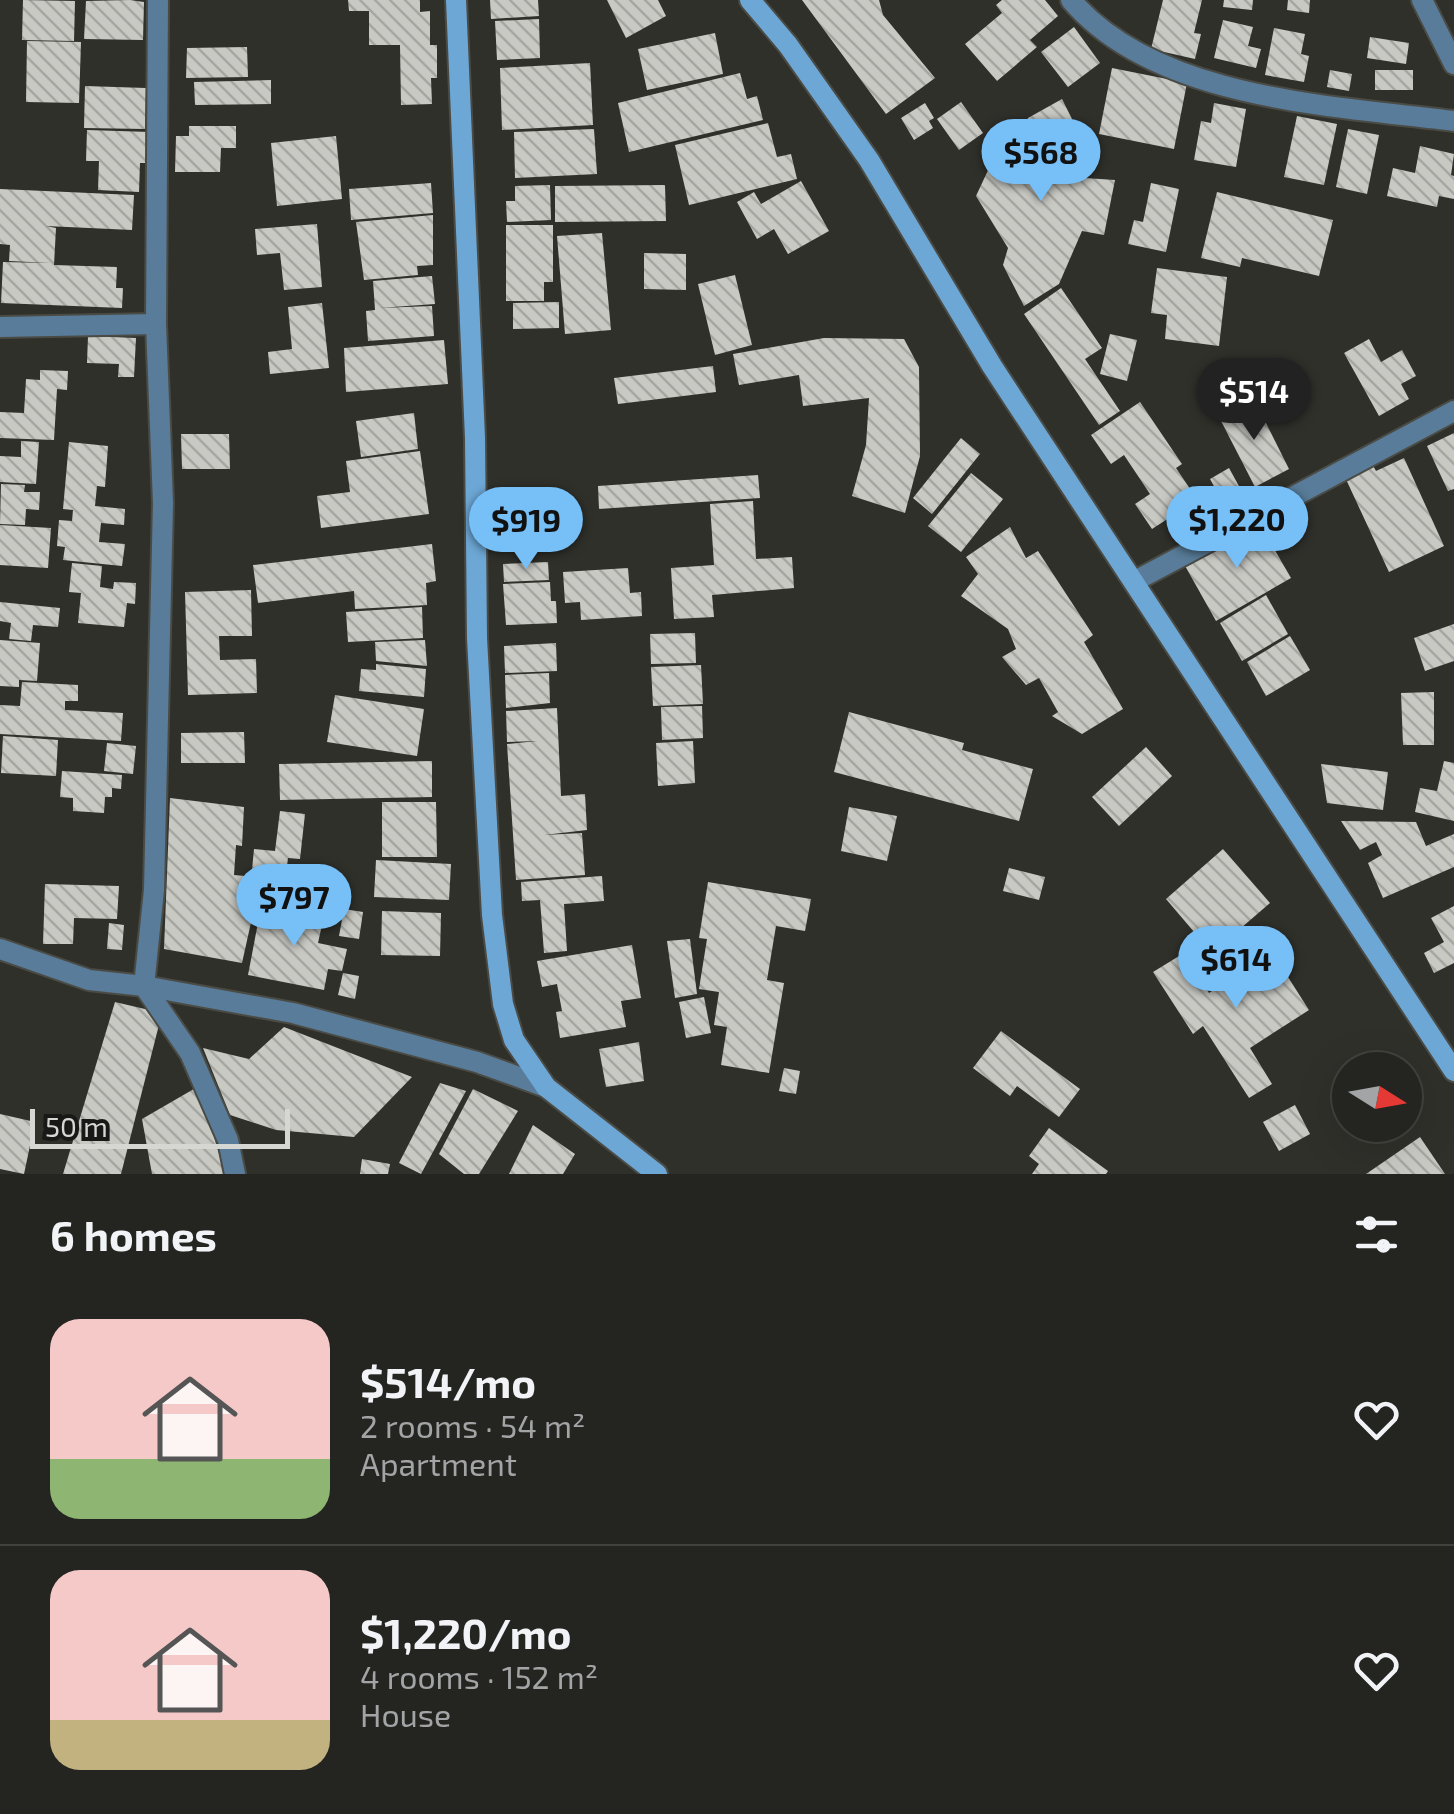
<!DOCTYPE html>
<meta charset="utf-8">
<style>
:root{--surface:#242420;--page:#2c2c29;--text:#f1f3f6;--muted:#a3a4a5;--line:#41413e;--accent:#77bff7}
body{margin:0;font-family:"Exo 2",sans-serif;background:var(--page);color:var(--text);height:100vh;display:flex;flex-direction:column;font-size:38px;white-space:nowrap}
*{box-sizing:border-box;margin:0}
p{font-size:32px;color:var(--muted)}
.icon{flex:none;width:55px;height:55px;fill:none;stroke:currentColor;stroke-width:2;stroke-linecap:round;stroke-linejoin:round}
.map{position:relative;height:1174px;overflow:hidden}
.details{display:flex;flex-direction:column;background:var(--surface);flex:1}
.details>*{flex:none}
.needle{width:65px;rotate:101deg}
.controls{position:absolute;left:1332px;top:1052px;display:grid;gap:20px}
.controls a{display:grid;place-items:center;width:90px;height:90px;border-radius:50%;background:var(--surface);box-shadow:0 10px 40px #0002,0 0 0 2px var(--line);font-size:50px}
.scale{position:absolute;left:30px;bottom:25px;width:260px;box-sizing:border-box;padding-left:10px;border:5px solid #d6d6d3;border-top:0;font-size:28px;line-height:35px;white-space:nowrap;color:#d6d6d3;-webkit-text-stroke:8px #181816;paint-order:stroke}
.price{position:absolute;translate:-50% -85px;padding:0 22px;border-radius:35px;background:var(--accent);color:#111;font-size:32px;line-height:65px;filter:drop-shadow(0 2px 5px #0008)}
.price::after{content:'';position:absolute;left:50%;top:60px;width:30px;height:22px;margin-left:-15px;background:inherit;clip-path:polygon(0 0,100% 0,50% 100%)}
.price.on{background:#222;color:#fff}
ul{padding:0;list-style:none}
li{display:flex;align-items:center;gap:30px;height:250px;padding:0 50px}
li+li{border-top:2px solid var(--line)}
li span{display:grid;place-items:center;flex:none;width:280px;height:200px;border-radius:30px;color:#555}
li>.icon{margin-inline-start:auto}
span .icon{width:120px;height:120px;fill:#fffc;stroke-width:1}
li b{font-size:42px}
h2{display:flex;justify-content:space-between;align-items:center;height:120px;padding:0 50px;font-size:42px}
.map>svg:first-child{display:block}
.building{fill:url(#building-back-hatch)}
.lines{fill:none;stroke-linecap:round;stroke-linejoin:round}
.minor-casing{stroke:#4b4b46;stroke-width:24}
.secondary-casing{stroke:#4b4b46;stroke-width:24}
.minor{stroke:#587c99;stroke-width:20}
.secondary{stroke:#6da7d5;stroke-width:20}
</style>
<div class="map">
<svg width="1454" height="1174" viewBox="0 0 1454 1174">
<defs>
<pattern id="building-back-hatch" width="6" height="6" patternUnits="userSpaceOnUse" patternTransform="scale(2.5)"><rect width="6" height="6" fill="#c8c9c3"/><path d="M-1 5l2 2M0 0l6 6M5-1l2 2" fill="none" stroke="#a6a7a2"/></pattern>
</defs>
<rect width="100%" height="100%" fill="#30302b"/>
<g class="building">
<path d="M23 0 75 1 74 41 22 40Z"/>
<path d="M130 0 144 2 143 40 84 39 86 1Z"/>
<path d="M348 0H420V12L430 11V45H437V78H431L432 104 401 105 400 45H369V11H349Z"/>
<path d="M490 0H538L539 16 491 19Z"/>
<path d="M607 0H658L666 16 626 38Z"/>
<path d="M802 0H879L883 15 935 78 886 114Z"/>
<path d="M1002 0H1045L1058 16 1030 40 1037 47 997 81 965 44 1002 13 996 5Z"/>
<path d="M1163 0H1202L1194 33 1201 34 1195 59 1151 49Z"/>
<path d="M1224 0H1253L1252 10 1223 7Z"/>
<path d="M1288 0H1310L1309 13 1287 10Z"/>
<path d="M539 19 540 58 497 60 495 21Z"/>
<path d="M1223 20 1253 27 1248 46 1261 49 1256 68 1214 58Z"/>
<path d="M1074 27 1100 63 1068 87 1041 52Z"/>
<path d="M1274 28 1305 34 1301 54 1309 56 1304 82 1265 75Z"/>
<path d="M715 33 723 74 647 90 638 49Z"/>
<path d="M1370 37 1409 43 1406 64 1367 58Z"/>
<path d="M27 41 81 42 79 103 26 102Z"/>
<path d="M247 47 248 77 186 78 187 48Z"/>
<path d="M590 63 593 125 502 130 500 68Z"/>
<path d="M1112 68 1187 83 1174 149 1099 134Z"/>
<path d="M1330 70 1352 74 1349 91 1327 87Z"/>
<rect x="1375" y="70" width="38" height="20"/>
<path d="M740 73 747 99 757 96 763 120 629 152 618 103Z"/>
<path d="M271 80V104L195 105 194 82Z"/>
<path d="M85 86 146 88 145 129 84 128Z"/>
<path d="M1062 99 1077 129 1055 141 1061 153 1051 158 1055 176 1115 180 1104 235 1082 231 1059 284 1024 306 1003 265 1008 248 976 196 1005 134 1018 141 1028 118Z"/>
<path d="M961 102 983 133 959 150 937 119Z"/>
<path d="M925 103 934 118 929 121 933 128 914 140 901 118Z"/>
<path d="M1214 103 1246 109 1236 167 1194 160 1201 121 1211 123Z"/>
<path d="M1297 116 1337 124 1324 185 1284 177Z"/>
<path d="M768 123 777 157 791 154 797 179 689 205 675 145Z"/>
<path d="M189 126H236V148H221L220 172H175L176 136H189Z"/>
<path d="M594 129 597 174 515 178 514 132Z"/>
<path d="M1348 129 1379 135 1367 194 1336 187Z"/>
<path d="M87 130 150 132 149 163H140L139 192 98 190 99 161H86Z"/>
<path d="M336 136 342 199 277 206 271 143Z"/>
<path d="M1420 146 1454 154 1451 175 1454 176V199L1439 196 1437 207 1387 196 1393 168 1415 173Z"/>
<path d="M801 181 829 231 788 254 774 229 757 239 737 202 754 192 761 204Z"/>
<path d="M431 183 433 213 351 220 349 189Z"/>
<path d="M1151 183 1179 189 1166 252 1128 244 1134 220 1143 222Z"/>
<path d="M550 185 551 220 507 222 506 201H515V186Z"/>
<path d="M665 185 666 221 555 222V186Z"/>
<path d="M0 189 134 195 132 230 46 226 56 228 54 265 117 267 116 288H123L122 308 1 303 3 262 51 263 9 261 10 245 0 244Z"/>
<path d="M1217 192 1333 220 1319 276 1242 258 1240 267 1201 258Z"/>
<path d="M433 215V265L417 266 418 275 364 280 356 222Z"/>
<path d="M317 224 322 287 284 290 280 253 257 255 255 229Z"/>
<path d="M506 225H553V282H544V301H506Z"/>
<path d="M602 233 611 330 565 334 557 236Z"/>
<path d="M644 253 686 254V290L644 289Z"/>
<path d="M1157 268 1227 277 1219 346 1165 339 1167 315 1151 313Z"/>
<path d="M735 275 752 345 715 355 698 284Z"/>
<path d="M432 276 435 304 379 308 432 306 434 336 368 341 366 311 375 310 373 281Z"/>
<path d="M1061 288 1102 348 1085 359 1120 411 1099 425 1024 314Z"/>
<path d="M559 302V328L513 329V303Z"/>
<path d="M322 303 329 368 270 374 268 352 292 349 288 307Z"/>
<path d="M1110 334 1137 340 1127 381 1100 374Z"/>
<path d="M88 336 136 338 134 377H118L119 364 87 363Z"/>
<path d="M824 338 904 339 919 367 920 456 905 513 852 496 866 445 869 398 803 406 799 375 739 385 733 354Z"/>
<path d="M1369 339 1381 362 1402 350 1416 376 1401 384 1409 399 1379 416 1344 353Z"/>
<path d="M444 340 448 384 346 392 344 348Z"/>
<path d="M713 366 716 392 618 404 614 378Z"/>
<path d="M40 370 68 371 67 390 57 389 54 440 0 438V412L24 413 26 379 40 380Z"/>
<path d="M1254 399 1289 469 1255 487 1219 417Z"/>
<path d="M1140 402 1182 464 1176 468 1207 514 1180 534 1169 518 1152 529 1135 504 1150 494 1124 455 1111 464 1091 435Z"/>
<path d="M414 413 418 449 361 457 356 421Z"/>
<path d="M1454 433V489L1448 491 1427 446Z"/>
<path d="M181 434H229L230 469H182Z"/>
<path d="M961 438 980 454 932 514 913 498Z"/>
<path d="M21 441 39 442 36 484 0 482V456L21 457Z"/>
<path d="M69 442 108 446 105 487 97 486 95 506 125 509 124 525 101 523 99 542 125 544 122 566 63 560 65 547 57 546 59 520 72 521 73 510 63 509Z"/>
<path d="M420 451 429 514 321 528 317 496 350 492 346 461Z"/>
<path d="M1404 458 1444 546 1389 572 1344 475 1371 462 1376 471Z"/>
<path d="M1229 468 1245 497 1226 508 1210 479Z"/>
<path d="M971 473 1003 499 961 552 928 526Z"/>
<path d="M758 475 760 498 599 509 598 486Z"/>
<path d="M1 484 25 485 24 492H40L39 510 26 509 25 525 0 524Z"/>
<path d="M753 501 756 559 792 557 794 588 712 595 714 617 674 619 671 568 714 565 710 504Z"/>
<path d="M1258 521 1291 578 1216 621 1184 564Z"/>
<path d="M0 525 51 528 48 568 0 565Z"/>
<path d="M1010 527 1026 558 1038 551 1093 635 1084 642 1123 709 1082 734 1052 716 1058 712 1039 678 1026 685 1002 657 1016 649 1008 629 961 596 978 574 966 557Z"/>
<path d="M432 544 436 581 426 583 427 605 355 609 354 591 258 603 253 565Z"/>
<path d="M548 562 549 580 504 582 503 564Z"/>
<path d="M72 563 102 566 100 587 113 589 114 582 136 583 135 604 127 603 124 627 78 623 81 593 69 592Z"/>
<path d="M628 568 630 593 641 592 642 616 581 620 580 602 565 603 563 572Z"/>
<path d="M550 582 551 601H556L557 623 506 625 503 584Z"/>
<path d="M251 590 252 636H219L220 660 256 659 257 693 188 695 185 592Z"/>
<path d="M1266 595 1288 634 1242 661 1220 623Z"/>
<path d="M0 602 60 608 58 627 33 625 31 641 9 639 11 623 0 621Z"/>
<path d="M422 607 423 638 348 642 346 612Z"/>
<path d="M1454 624V661L1425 671 1414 638Z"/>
<path d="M695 633 696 663 651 664 650 634Z"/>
<path d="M1290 636 1310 670 1266 696 1247 662Z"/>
<path d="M0 640 40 643 37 681 19 680V687L0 686Z"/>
<path d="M425 640 427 666 376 661 375 642Z"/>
<path d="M556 643 557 671 505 673 504 646Z"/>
<path d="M376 664 426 669 424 697 359 691 361 669 376 670Z"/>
<path d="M701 665 703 704 653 706 651 667Z"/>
<path d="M549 673 550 703 506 708 505 675Z"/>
<path d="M22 682 78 685V701H65V710L123 713 121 741 0 734V705L20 706Z"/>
<path d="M1434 692V745H1403L1401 693Z"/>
<path d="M335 695 424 709 417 756 327 742Z"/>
<path d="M702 706 703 738 662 740 661 707Z"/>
<path d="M557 708 561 796 585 794 587 830 544 835 582 833 585 875 516 880 507 744 537 741 507 742 506 711Z"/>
<path d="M849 712 964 743 962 750 1033 769 1019 821 834 772Z"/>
<path d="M244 732 245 763H181V733Z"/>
<path d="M3 736 58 740 56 776 1 773Z"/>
<path d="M693 741 695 783 658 786 656 743Z"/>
<path d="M107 743 136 746 133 774 104 771Z"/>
<path d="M1146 747 1172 776 1119 826 1092 797Z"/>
<path d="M432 761V797L280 800 279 764Z"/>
<path d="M1444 761 1454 763V821L1415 812 1420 788 1437 791Z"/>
<path d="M1321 764 1388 772 1383 810 1327 803Z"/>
<path d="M62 771 122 775 121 789 112 788V797H105L104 813 73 811V798L60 797Z"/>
<path d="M170 798 244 807 242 846 236 845 234 875 256 877 252 918 242 963 164 949Z"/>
<path d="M382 802H436L437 857H382Z"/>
<path d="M849 807 897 816 887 861 841 851Z"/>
<path d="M280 811 305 814 300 859 288 858 286 874 252 870 254 849 275 851Z"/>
<path d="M1341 821 1416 822 1426 846 1454 834V867L1383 898 1368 863 1382 855 1376 842 1360 850Z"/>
<path d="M1223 849 1270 903 1212 953 1166 899Z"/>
<path d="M376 860 451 864 449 900 374 897Z"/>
<path d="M298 866 317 870 312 900 293 896Z"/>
<path d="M1009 868 1045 877 1039 900 1003 891Z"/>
<path d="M602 876 604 901 564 904 567 951 544 953 540 900 522 901 521 882Z"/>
<path d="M708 882 811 899 805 931 776 926 767 980 784 983 769 1073 721 1065 727 1027 714 1025 719 992 699 989 707 939 699 938Z"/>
<path d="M45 884 119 886 117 919 74 918 73 944H43Z"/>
<path d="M300 906 325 911 318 943 347 949 342 971 328 969 324 990 248 975 261 907 298 915Z"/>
<path d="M1454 906V963L1434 973 1424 953 1444 942 1431 918Z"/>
<path d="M344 909 363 912 359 939 339 936Z"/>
<path d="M382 911 441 913 440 956 381 955Z"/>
<path d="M109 923 124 925 122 950 107 949Z"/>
<path d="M690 939 697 994 675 998 667 941Z"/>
<path d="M632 945 641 998 621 1001 626 1027 560 1038 556 1012 562 1011 557 984 542 987 537 961Z"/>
<path d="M1272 952 1309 1010 1250 1048 1272 1084 1249 1098 1203 1026 1193 1034 1153 972 1184 953 1209 993Z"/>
<path d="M343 973 359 976 355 999 338 995Z"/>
<path d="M704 997 711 1033 686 1038 679 1002Z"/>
<path d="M115 1002 162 1013 121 1174H63Z"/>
<path d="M284 1027 412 1077 354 1137 276 1130 230 1115 203 1048 249 1059Z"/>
<path d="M1001 1031 1080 1089 1059 1117 1017 1086 1010 1096 973 1068Z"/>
<path d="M639 1042 644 1081 606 1087 599 1049Z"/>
<path d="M784 1068 800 1071 796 1094 779 1091Z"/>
<path d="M440 1083 466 1091 421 1174 399 1163Z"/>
<path d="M199 1086 225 1174H152L142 1119Z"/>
<path d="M473 1089 518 1111 479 1174H464L439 1154Z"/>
<path d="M1295 1105 1310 1134 1279 1151 1263 1122Z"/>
<path d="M0 1114 35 1122 24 1174 0 1169Z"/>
<path d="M533 1125 575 1154 563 1174H509Z"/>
<path d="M1049 1128 1108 1171 1106 1174H1032L1039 1164 1029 1156Z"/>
<path d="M1420 1137 1445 1174H1366Z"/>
<path d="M362 1159 390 1164 388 1174H360Z"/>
</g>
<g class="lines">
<g class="minor-casing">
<g id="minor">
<path d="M158 0 156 324 163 503 154 890 144 986 190 1053 228 1140 235 1174"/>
<path d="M1071 0C1155 99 1333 106 1454 121"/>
<path d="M1422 0 1454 64"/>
<path d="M0 327 156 324"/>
<path d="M1135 581 1454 411"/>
<path d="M0 949 89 980 144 986 293 1013 477 1062 546 1087"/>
</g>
</g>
<g class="secondary-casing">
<g id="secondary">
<path d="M456 0 475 438 477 638 492 915 503 1004 514 1040 546 1087 657 1174"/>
<path d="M750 0 788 45 869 160 992 366 1454 1071"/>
</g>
</g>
<use href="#minor" class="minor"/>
<use href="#secondary" class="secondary"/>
</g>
</svg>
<div class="controls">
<a><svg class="needle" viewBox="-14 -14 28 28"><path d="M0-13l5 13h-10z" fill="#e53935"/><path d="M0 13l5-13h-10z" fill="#a3a4a5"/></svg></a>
</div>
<div class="scale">50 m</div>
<b class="price" style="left:1041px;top:204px">$568</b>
<b class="price on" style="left:1254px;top:443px">$514</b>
<b class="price" style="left:1237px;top:571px">$1,220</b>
<b class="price" style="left:526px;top:572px">$919</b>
<b class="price" style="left:294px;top:949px">$797</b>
<b class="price" style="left:1236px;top:1011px">$614</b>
</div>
<section class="details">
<h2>6 homes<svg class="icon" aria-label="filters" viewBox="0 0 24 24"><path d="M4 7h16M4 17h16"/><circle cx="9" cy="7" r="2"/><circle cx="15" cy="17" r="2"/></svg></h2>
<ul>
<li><span style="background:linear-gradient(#f6c9c9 70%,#8fb573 0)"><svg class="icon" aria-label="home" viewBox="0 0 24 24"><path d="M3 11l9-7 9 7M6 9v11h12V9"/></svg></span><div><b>$514/mo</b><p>2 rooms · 54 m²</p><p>Apartment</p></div><svg class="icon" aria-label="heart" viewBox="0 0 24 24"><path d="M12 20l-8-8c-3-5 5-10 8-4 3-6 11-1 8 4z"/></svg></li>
<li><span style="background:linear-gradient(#f6c9c9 75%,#c2b280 0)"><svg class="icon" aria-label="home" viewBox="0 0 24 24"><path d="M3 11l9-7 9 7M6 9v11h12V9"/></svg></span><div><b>$1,220/mo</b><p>4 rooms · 152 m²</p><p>House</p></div><svg class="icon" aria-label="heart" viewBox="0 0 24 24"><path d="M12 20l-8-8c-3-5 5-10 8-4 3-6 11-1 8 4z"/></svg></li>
</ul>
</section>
